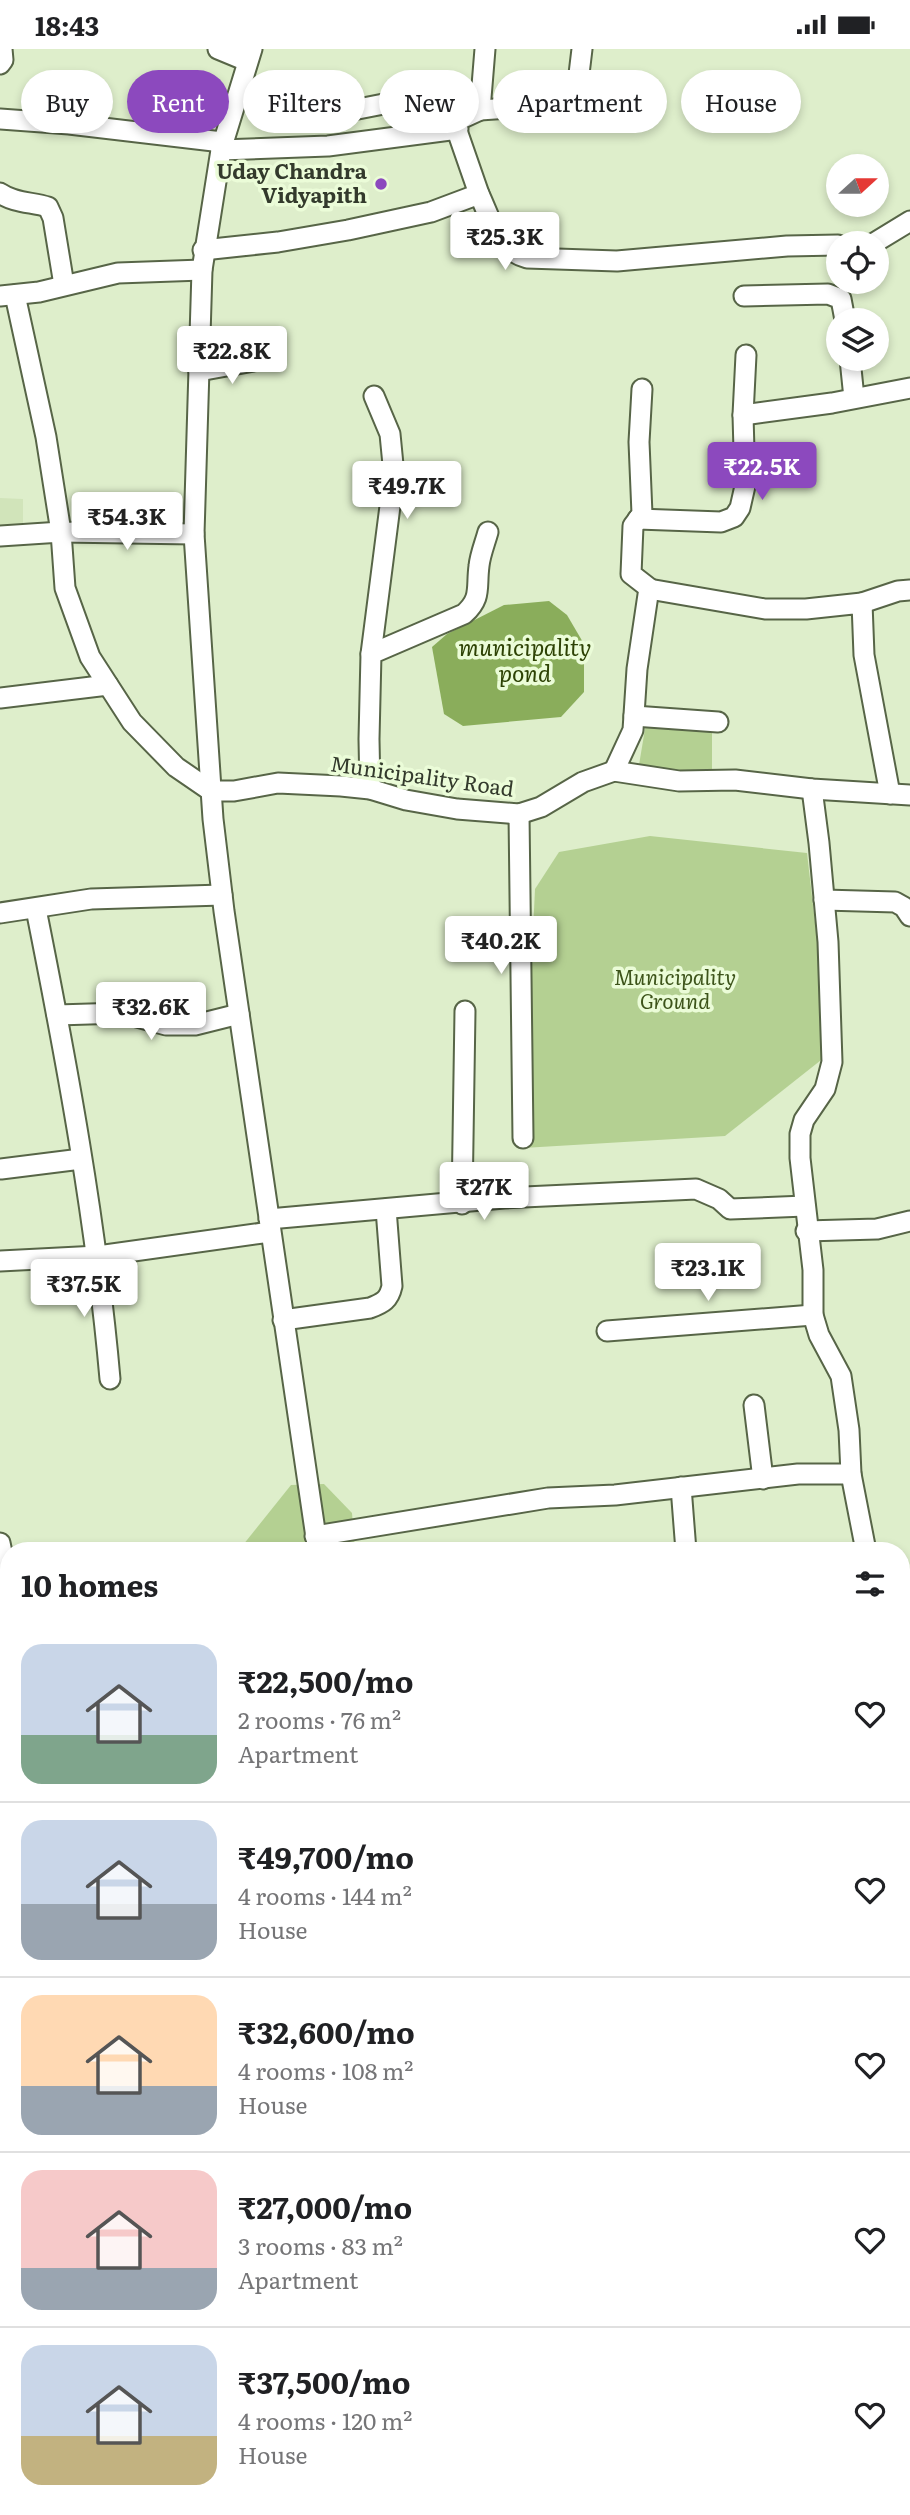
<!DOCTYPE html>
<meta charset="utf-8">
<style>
:root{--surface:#fff;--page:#f6f6f6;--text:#202124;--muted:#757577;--line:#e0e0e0;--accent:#8c49be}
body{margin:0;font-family:Literata,serif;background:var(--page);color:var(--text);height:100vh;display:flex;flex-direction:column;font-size:26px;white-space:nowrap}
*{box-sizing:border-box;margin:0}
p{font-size:23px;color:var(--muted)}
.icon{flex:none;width:38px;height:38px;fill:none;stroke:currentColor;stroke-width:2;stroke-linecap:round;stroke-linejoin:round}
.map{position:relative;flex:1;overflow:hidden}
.side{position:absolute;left:0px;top:1493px;width:910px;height:975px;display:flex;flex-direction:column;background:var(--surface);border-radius:28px 28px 0 0;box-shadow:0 4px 10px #0003}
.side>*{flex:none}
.guide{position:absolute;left:21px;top:21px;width:868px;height:63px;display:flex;gap:14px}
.needle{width:46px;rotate:69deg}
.buttons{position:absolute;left:826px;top:105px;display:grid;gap:14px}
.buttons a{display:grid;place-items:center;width:63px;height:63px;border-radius:50%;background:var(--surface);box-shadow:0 4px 10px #0003;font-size:35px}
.price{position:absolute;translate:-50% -60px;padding:0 16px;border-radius:7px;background:#fff;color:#222;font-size:23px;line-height:46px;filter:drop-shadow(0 2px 4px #0008)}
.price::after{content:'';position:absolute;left:50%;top:42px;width:21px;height:16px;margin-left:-10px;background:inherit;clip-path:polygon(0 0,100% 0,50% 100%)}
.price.selected{background:var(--accent);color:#fff}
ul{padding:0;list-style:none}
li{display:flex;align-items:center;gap:21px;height:175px;padding:0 21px}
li+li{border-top:2px solid var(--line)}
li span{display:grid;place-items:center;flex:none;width:196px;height:140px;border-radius:21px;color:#555}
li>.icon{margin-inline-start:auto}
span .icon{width:84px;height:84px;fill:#fffc;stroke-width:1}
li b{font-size:30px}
h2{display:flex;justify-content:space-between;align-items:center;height:84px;padding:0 21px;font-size:30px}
.chip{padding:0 24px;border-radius:32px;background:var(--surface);box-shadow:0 4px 10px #0003;font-size:24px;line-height:63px}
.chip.selected{background:var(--accent);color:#fff}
.status{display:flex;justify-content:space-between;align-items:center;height:49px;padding:0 35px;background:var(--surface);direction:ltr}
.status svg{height:19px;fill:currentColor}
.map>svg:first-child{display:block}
.built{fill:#d1e4ba}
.green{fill:#b4d092}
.water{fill:#8aad5b}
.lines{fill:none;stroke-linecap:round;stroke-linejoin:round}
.minor-casing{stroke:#576547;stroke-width:23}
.primary-casing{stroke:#6a8e2f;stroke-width:33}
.minor{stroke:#fff;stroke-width:19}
.primary{stroke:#b8d683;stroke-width:30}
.poi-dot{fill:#8c49be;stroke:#ebfcd8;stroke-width:2.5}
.labels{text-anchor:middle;stroke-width:7;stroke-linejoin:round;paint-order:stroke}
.poi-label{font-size:21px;font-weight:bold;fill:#333a2c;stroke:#ebfcd8;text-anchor:end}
.street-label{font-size:21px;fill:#333a2c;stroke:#ebfcd8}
.park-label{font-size:21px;font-style:italic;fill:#3d541a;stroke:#ebfcd8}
.water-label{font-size:23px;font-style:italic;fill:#2d4204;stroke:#ebfcd8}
</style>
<div class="status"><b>18:43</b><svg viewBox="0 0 49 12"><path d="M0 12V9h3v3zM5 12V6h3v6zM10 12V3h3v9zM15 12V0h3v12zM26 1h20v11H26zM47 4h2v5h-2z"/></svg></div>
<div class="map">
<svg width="910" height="2466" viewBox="0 0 910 2466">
<rect width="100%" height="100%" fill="#deeecb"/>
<path class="built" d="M0 449 23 450V487L0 488Z"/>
<g class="green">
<path d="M646 674 712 680V727L639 716Z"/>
<path d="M650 787 807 804 830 1004 725 1087 523 1099 535 840 559 803Z"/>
<path d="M324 1435 352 1464 355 1501 247 1502 243 1496 291 1436Z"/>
<path d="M379 2459H645L646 2466H380Z"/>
</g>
<path class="water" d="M549 552 567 566 584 595V643L561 668 463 677 444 665 432 598 447 585 504 556Z"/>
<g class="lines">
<g class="minor-casing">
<g id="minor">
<path d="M218 0 247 12"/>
<path d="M252 0 221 101 202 221 194 485 213 770 224 862 318 1502"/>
<path d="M0 15 3 11 2 0"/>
<path d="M480 61 570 55 576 50 582 0"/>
<path d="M312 69 399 52 419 51 438 58 454 73"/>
<path d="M0 70 69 75 222 93"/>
<path d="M221 101 328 97 458 80"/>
<path d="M0 144C14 154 32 153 48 158L53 169 64 236"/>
<path d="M479 145 454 73 480 61 485 0"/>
<path d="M874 194 910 172"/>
<path d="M203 201 278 193 348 181 431 163 479 145C492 172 496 200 527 209L617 212 787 197 838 196"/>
<path d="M15 246 46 388 61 483 194 485"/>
<path d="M0 247 39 243 118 224 202 221"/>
<path d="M744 247 828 245 841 250 845 271"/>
<path d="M850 310 854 349"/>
<path d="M199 322 259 311"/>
<path d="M743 366 832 354 910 339"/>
<path d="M638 470 721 473 734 468 740 459 745 437 743 366 746 306"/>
<path d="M0 487 61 483 65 539 90 608 132 673 176 718 211 742H234L278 734 341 737 370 740 406 751 457 760 519 765 541 758 583 733 614 722 679 732 735 731 812 740 910 746"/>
<path d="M649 540 765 560H806L862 554 864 606 890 745"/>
<path d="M862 554 898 542 910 541"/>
<path d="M371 605 394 426 390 385 374 347"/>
<path d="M0 649 108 636"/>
<path d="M634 667 718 673"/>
<path d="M614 722 633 681 637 620 649 539 631 525 633 477 642 465 639 393 642 340"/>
<path d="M370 740 369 690 371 605 464 565C482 549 476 539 479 517 480 506 485 494 488 483"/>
<path d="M812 740 819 794 828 893 832 1013 825 1040 804 1071 800 1085V1109L813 1221V1266L819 1286 841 1327 849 1381 851 1425 866 1502"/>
<path d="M519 765 523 1089"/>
<path d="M824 851 895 853 904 858 910 867"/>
<path d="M36 860C67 1015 96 1171 110 1330"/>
<path d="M0 864 91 850 222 846"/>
<path d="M57 966 122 964 166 976H195L239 965"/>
<path d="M1 1120 81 1110"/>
<path d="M462 1155 465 962"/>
<path d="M269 1170 504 1149 696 1140 719 1150 730 1160 805 1157"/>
<path d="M806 1182 877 1180 910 1172"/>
<path d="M0 1212 98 1207 270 1183"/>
<path d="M283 1271 370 1259C383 1254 389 1251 392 1237L386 1160"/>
<path d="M607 1282 813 1266"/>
<path d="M754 1356 763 1430"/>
<path d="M681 1438 686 1502"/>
<path d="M315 1487 548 1449 615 1446 798 1425H851"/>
<path d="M0 1494 9 1536"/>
<path d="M901 1624 910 1643"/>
<path d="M0 1698 9 1696"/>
<path d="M901 2002 910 2000"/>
<path d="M901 2257 910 2255"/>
<path d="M376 2459 377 2466"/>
<path d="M658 2464 832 2460 910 2461"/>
</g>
</g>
<g class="primary-casing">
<g id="primary">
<path d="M901 1716 910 1705"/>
<path d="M0 1995 9 1996"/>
</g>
</g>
<use href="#minor" class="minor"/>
<use href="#primary" class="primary"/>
</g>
<circle class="poi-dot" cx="381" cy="135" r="7"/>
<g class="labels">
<g class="poi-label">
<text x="367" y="130">Uday Chandra<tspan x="367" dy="24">Vidyapith</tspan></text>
</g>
<g class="street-label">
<text transform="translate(422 728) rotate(8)" y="7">Municipality Road</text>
</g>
<g class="park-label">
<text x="675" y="936">Municipality<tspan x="675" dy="24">Ground</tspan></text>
</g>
<g class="water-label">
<text x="525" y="607">municipality<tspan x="525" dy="26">pond</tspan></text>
</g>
</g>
</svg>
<div class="buttons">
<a><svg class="needle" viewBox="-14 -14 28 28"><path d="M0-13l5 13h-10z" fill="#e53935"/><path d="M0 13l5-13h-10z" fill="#757577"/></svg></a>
<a><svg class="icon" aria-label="locate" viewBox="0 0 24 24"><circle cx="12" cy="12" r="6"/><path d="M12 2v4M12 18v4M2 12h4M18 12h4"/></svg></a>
<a><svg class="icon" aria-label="layers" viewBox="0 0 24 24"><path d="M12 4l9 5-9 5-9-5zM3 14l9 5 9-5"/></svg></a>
</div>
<b class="price" style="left:505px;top:223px">₹25.3K</b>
<b class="price" style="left:232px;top:337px">₹22.8K</b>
<b class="price selected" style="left:762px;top:453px">₹22.5K</b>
<b class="price" style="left:407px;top:472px">₹49.7K</b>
<b class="price" style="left:127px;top:503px">₹54.3K</b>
<b class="price" style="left:501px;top:927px">₹40.2K</b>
<b class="price" style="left:151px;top:993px">₹32.6K</b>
<b class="price" style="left:484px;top:1173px">₹27K</b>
<b class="price" style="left:708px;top:1254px">₹23.1K</b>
<b class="price" style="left:84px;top:1270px">₹37.5K</b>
<div class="guide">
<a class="chip">Buy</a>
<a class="chip selected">Rent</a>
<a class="chip">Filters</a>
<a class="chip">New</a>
<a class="chip">Apartment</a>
<a class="chip">House</a>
</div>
<section class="side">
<h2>10 homes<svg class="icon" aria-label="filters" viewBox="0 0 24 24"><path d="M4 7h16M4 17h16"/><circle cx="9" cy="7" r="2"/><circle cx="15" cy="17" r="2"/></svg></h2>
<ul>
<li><span style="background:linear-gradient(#c9d6e8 65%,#7fa58c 0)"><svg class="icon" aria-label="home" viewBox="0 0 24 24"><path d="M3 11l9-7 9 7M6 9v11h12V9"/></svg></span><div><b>₹22,500/mo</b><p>2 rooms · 76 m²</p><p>Apartment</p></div><svg class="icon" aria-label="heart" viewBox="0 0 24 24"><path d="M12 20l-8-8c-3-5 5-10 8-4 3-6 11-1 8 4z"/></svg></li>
<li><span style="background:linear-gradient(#c9d6e8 60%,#9aa5b1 0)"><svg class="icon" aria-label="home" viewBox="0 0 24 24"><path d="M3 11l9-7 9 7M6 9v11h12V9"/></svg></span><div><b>₹49,700/mo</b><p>4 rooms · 144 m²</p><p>House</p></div><svg class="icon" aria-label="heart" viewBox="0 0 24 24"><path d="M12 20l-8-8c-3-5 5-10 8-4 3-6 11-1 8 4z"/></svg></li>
<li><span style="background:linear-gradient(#ffd9b3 65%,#9aa5b1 0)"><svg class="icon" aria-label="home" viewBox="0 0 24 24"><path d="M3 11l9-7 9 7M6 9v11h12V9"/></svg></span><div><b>₹32,600/mo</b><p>4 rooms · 108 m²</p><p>House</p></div><svg class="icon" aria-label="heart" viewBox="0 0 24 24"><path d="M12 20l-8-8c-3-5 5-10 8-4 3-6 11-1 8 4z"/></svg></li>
<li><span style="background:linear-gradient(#f6c9c9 70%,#9aa5b1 0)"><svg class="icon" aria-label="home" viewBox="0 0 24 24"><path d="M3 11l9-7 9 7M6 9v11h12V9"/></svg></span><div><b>₹27,000/mo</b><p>3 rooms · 83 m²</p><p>Apartment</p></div><svg class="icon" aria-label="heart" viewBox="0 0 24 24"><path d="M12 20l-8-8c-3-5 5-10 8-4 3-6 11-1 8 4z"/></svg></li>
<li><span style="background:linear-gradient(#c9d6e8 65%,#c2b280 0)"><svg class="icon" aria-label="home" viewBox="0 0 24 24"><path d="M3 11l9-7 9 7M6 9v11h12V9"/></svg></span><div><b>₹37,500/mo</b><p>4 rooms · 120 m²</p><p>House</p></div><svg class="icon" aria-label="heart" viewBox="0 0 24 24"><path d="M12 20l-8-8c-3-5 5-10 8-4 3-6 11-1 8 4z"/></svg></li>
</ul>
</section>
</div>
